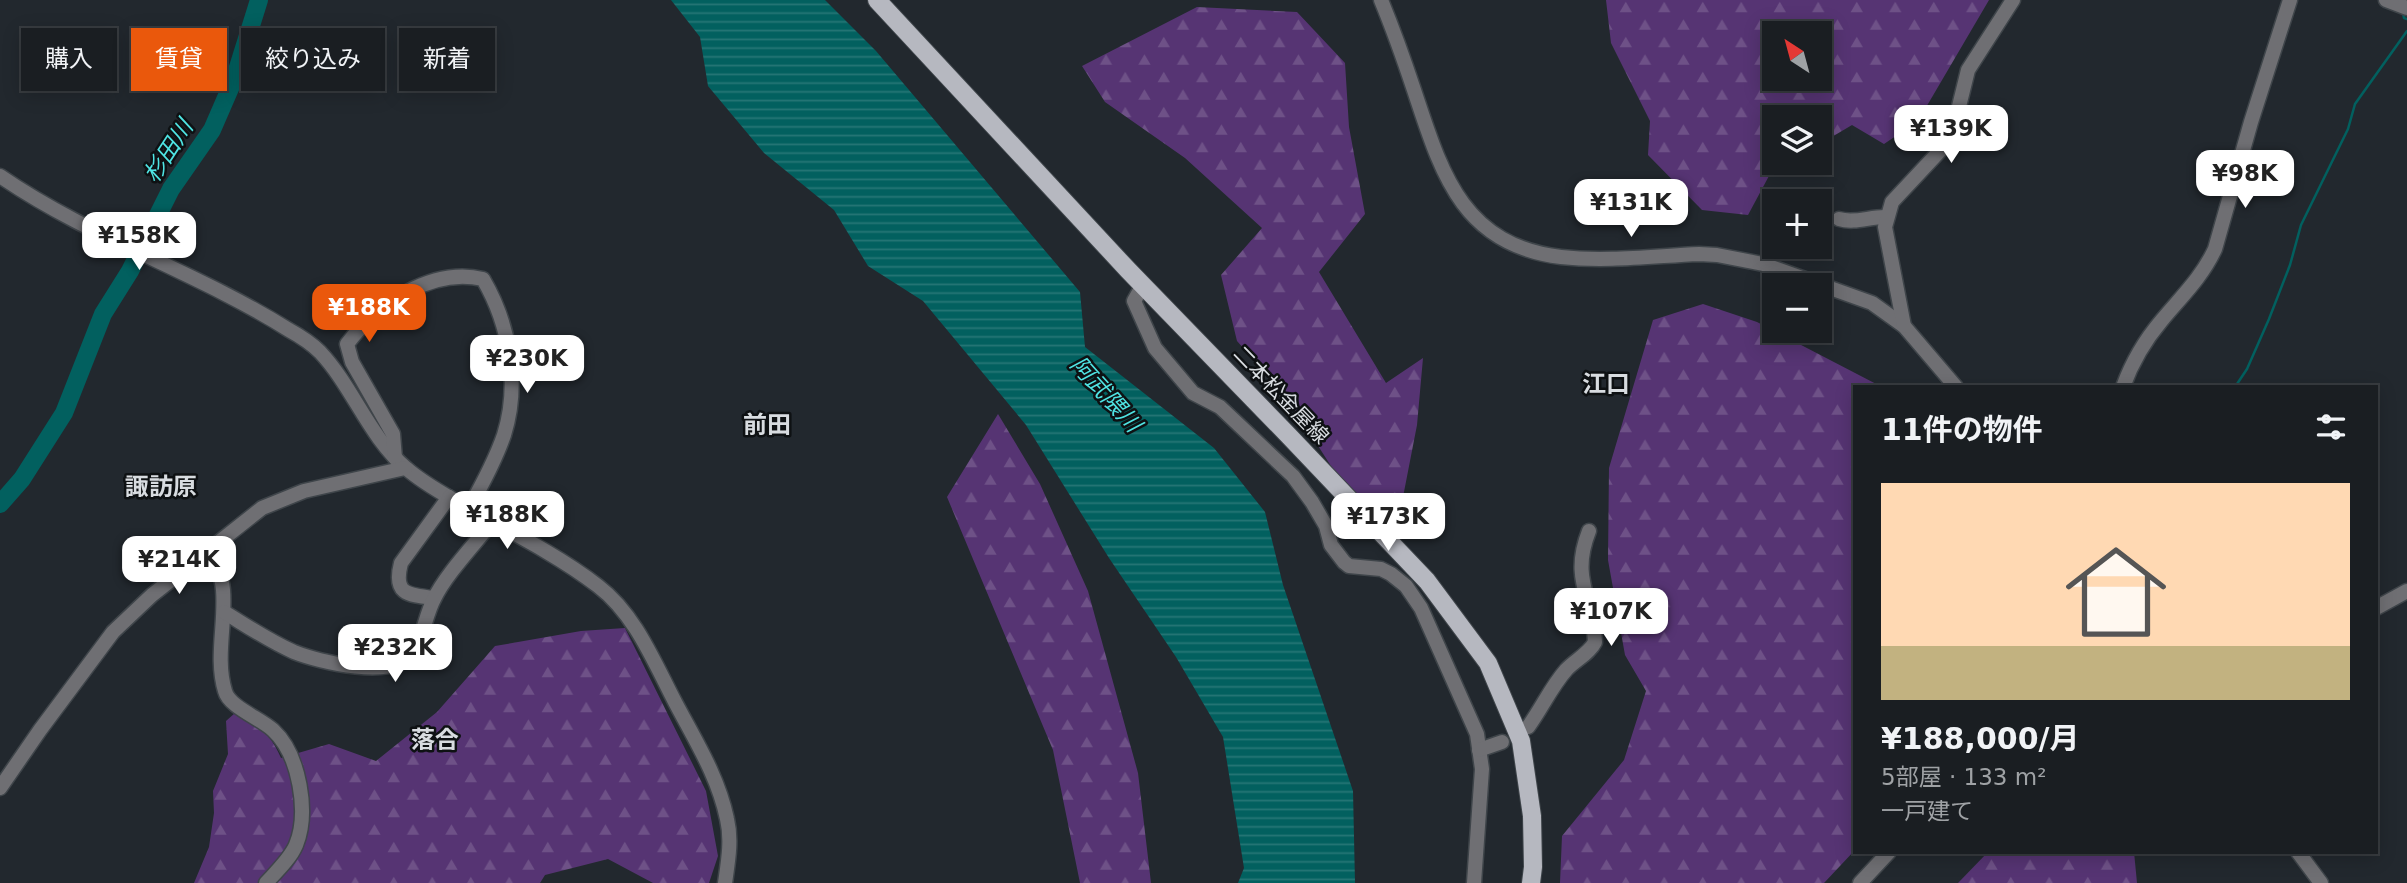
<!DOCTYPE html>
<html lang="ja">
<meta charset="utf-8">
<style>
:root{--surface:#1a1e22;--page:#272b2f;--text:#f1f3f6;--muted:#9fa2a5;--line:#383c40;--accent:#ea580c}
body{margin:0;font-family:"DejaVu Sans","Noto Sans JP",sans-serif;background:var(--page);color:var(--text);height:100vh;display:flex;flex-direction:column;font-size:26px;white-space:nowrap}
*{box-sizing:border-box;margin:0}
p{font-size:23px;color:var(--muted)}
.icon{flex:none;width:38px;height:38px;fill:none;stroke:currentColor;stroke-width:2;stroke-linecap:round;stroke-linejoin:round}
.map{position:relative;flex:1;overflow:hidden}
.panel{position:absolute;left:1853px;top:385px;width:525px;height:469px;display:flex;flex-direction:column;background:var(--surface);border-radius:0px;box-shadow:0 4px 18px #0003,0 0 0 2px var(--line)}
.panel>*{flex:none}
.hud{position:absolute;left:21px;top:28px;width:665px;height:63px;display:flex;gap:14px}
.needle{width:46px;rotate:324deg}
.buttons{position:absolute;left:1762px;top:21px;display:grid;gap:14px}
.buttons a{display:grid;place-items:center;width:70px;height:70px;border-radius:0px;background:var(--surface);box-shadow:0 4px 18px #0003,0 0 0 2px var(--line);font-size:35px}
.price{position:absolute;translate:-50% -60px;padding:0 16px;border-radius:14px;background:#fff;color:#222;font-size:23px;line-height:46px;filter:drop-shadow(0 2px 4px #0008)}
.price::after{content:'';position:absolute;left:50%;top:42px;width:21px;height:16px;margin-left:-10px;background:inherit;clip-path:polygon(0 0,100% 0,50% 100%)}
.price.on{background:var(--accent);color:#fff}
ul{padding:0;list-style:none}
li{display:grid;align-content:center;gap:14px;height:371px;padding:0 28px}
li+li{border-top:2px solid var(--line)}
li span{display:grid;place-items:center;height:217px;border-radius:0px;color:#555}
li>.icon{margin-inline-start:auto}
span .icon{width:126px;height:126px;fill:#fffc;stroke-width:1}
li b{font-size:30px}
h2{display:flex;justify-content:space-between;align-items:center;height:84px;padding:0 28px;font-size:30px}
.tag{padding:0 24px;border-radius:0px;background:var(--surface);box-shadow:0 4px 18px #0003,0 0 0 2px var(--line);font-size:24px;line-height:63px}
.tag.on{background:var(--accent);color:#fff}
.map>svg:first-child{display:block}
.forest{fill:url(#forest-firs);fill-rule:evenodd}
.water{fill:url(#water-rules)}
.lines{fill:none;stroke-linecap:round;stroke-linejoin:round}
.stream{stroke:#02605f;stroke-width:2.5}
.river{stroke:#02605f;stroke-width:18}
.minor-casing{stroke:#3f454a;stroke-width:17}
.major-casing{stroke:#3f454a;stroke-width:20}
.minor{stroke:#6f6f73;stroke-width:14}
.major{stroke:#b6b8c0;stroke-width:18}
.labels{text-anchor:middle;stroke-width:5;stroke-linejoin:round;paint-order:stroke}
.street-label{font-size:21px;fill:#d8dce0;stroke:#0e1113}
.water-label{font-size:23px;font-style:italic;fill:#4fe4e3;stroke:#0e1113}
.quarter-label{font-size:24px;font-weight:bold;fill:#d8dce0;stroke:#0e1113}
</style>
<div class="map">
<svg width="2407" height="883" viewBox="0 0 2407 883">
<defs>
<pattern id="forest-firs" width="22" height="20" patternUnits="userSpaceOnUse" patternTransform="scale(1.75)"><rect width="22" height="20" fill="#563473"/><path d="M5 1l3.5 6h-7zM16 11l3.5 6h-7z" fill="#6e5187"/></pattern>
<pattern id="water-rules" width="6" height="5" patternUnits="userSpaceOnUse" patternTransform="scale(1.75)"><rect width="6" height="5" fill="#02605f"/><path d="M0 2.5h6" fill="none" stroke="#267676"/></pattern>
</defs>
<rect width="100%" height="100%" fill="#22282e"/>
<g class="forest">
<path d="M1606 0H1989L1918 121 1884 144 1852 125 1820 144V117H1774V163H1788L1770 174 1748 215 1702 210 1648 155 1650 121 1611 43ZM1774 33H1820V79H1774Z"/>
<path d="M1197 7 1297 12 1345 63 1349 127 1365 214 1319 272 1386 383 1423 358 1417 425 1396 533 1364 518 1287 397 1237 341 1221 275 1262 228 1185 158 1105 102 1082 66Z"/>
<path d="M1703 304 1757 322 1882 387H1855V850L1824 883H1560L1562 836 1624 760 1646 691 1625 655 1608 560 1609 468 1653 320Z"/>
<path d="M998 414 1040 484 1088 591 1138 773 1151 883H1080L1053 750 947 497Z"/>
<path d="M625 628 706 791 718 856 709 883H653L608 859 545 875 540 883H194L209 847 214 813 213 791 228 754 226 721 235 713C258 723 271 735 281 758L329 744 376 761 437 712 495 646 581 631Z"/>
<path d="M1988 852H2134L2137 883H1958Z"/>
</g>
<path class="water" d="M671 0H825L876 51 1080 292 1085 347 1214 448 1265 512 1283 585 1353 791 1355 883H1238L1244 868 1223 737 1176 657 1109 558 1026 425 923 301 868 266 834 210 764 153 708 86 700 37Z"/>
<g class="lines">
<g class="stream">
<path d="M2403 13 2404 18 2407 19"/>
<path d="M2235 387 2247 369 2269 319 2290 265 2301 225 2348 129 2355 104 2407 31"/>
</g>
<path class="river" d="M0 504 22 479 64 413 103 314 130 271 171 189 212 130 235 77 259 0"/>
<g class="minor-casing">
<g id="minor">
<path d="M1381 0C1393 29 1404 60 1414 90 1441 171 1461 245 1561 257 1606 262 1654 256 1699 254L1717 255 1763 264 1872 303 1904 326 1956 387"/>
<path d="M2386 0 2407 8"/>
<path d="M0 176C90 238 197 272 289 330 300 336 311 343 320 352 353 387 369 437 406 468 425 485 448 496 469 509 513 533 559 556 598 586 635 614 654 662 675 702 695 740 718 776 727 819 732 840 728 862 725 883"/>
<path d="M1839 219C1855 224 1871 216 1887 217"/>
<path d="M1143 285 1134 301 1155 348 1193 393 1220 407 1293 476 1312 502 1326 526 1331 545 1344 562 1349 566 1381 569 1391 574 1406 586 1421 608 1477 734 1482 769 1474 883"/>
<path d="M1904 326 1885 227 1892 202 1951 139 1968 70 2013 0"/>
<path d="M2123 387C2132 362 2145 340 2162 320 2182 296 2202 277 2215 249L2251 122 2290 0"/>
<path d="M395 458 393 434 352 362 347 344C377 304 432 267 483 279 510 325 520 384 504 435 495 461 482 485 469 508"/>
<path d="M209 550C215 562 222 576 223 590 226 623 215 658 225 691 229 707 260 718 273 730 300 755 309 813 296 845 290 859 276 872 266 883"/>
<path d="M434 598C407 595 393 594 401 563L449 497"/>
<path d="M2376 608 2407 591"/>
<path d="M224 612C247 626 269 641 294 652 319 662 394 680 412 654 423 639 425 616 434 599 446 574 475 544 492 522"/>
<path d="M1528 727C1542 708 1551 687 1566 670 1575 660 1589 654 1595 642 1593 597 1570 579 1589 531"/>
<path d="M1479 750 1502 742"/>
<path d="M0 788 40 730 113 632 152 595 209 550 262 508 304 491 405 468"/>
<path d="M2298 852 2321 883"/>
<path d="M1860 883 1889 852"/>
</g>
</g>
<g class="major-casing">
<path id="major" d="M877 0 1128 270 1289 436 1427 581 1488 663 1521 741 1532 816 1533 867 1531 883"/>
</g>
<use href="#minor" class="minor"/>
<use href="#major" class="major"/>
</g>
<g class="labels">
<g class="street-label">
<text transform="translate(1281 395) rotate(46)" y="7">二本松金屋線</text>
</g>
<g class="water-label">
<text transform="translate(168 151) rotate(-57)" y="8">杉田川</text>
<text transform="translate(1106 394) rotate(48)" y="8">阿武隈川</text>
</g>
<g class="quarter-label">
<text x="1606" y="392">江口</text>
<text x="767" y="433">前田</text>
<text x="161" y="495">諏訪原</text>
<text x="435" y="748">落合</text>
</g>
</g>
</svg>
<div class="buttons">
<a><svg class="needle" viewBox="-14 -14 28 28"><path d="M0-13l5 13h-10z" fill="#e53935"/><path d="M0 13l5-13h-10z" fill="#9fa2a5"/></svg></a>
<a><svg class="icon" aria-label="layers" viewBox="0 0 24 24"><path d="M12 4l9 5-9 5-9-5zM3 14l9 5 9-5"/></svg></a>
<a>+</a>
<a>−</a>
</div>
<b class="price" style="left:1951px;top:165px">¥139K</b>
<b class="price" style="left:2245px;top:210px">¥98K</b>
<b class="price" style="left:1631px;top:239px">¥131K</b>
<b class="price" style="left:139px;top:272px">¥158K</b>
<b class="price on" style="left:369px;top:344px">¥188K</b>
<b class="price" style="left:527px;top:395px">¥230K</b>
<b class="price" style="left:507px;top:551px">¥188K</b>
<b class="price" style="left:1388px;top:553px">¥173K</b>
<b class="price" style="left:179px;top:596px">¥214K</b>
<b class="price" style="left:1611px;top:648px">¥107K</b>
<b class="price" style="left:395px;top:684px">¥232K</b>
<div class="hud">
<a class="tag">購入</a>
<a class="tag on">賃貸</a>
<a class="tag">絞り込み</a>
<a class="tag">新着</a>
</div>
<section class="panel">
<h2>11件の物件<svg class="icon" aria-label="filters" viewBox="0 0 24 24"><path d="M4 7h16M4 17h16"/><circle cx="9" cy="7" r="2"/><circle cx="15" cy="17" r="2"/></svg></h2>
<ul>
<li><span style="background:linear-gradient(#ffd9b3 75%,#c2b280 0)"><svg class="icon" aria-label="home" viewBox="0 0 24 24"><path d="M3 11l9-7 9 7M6 9v11h12V9"/></svg></span><div><b>¥188,000/月</b><p>5部屋 · 133 m²</p><p>一戸建て</p></div></li>
</ul>
</section>
</div>
